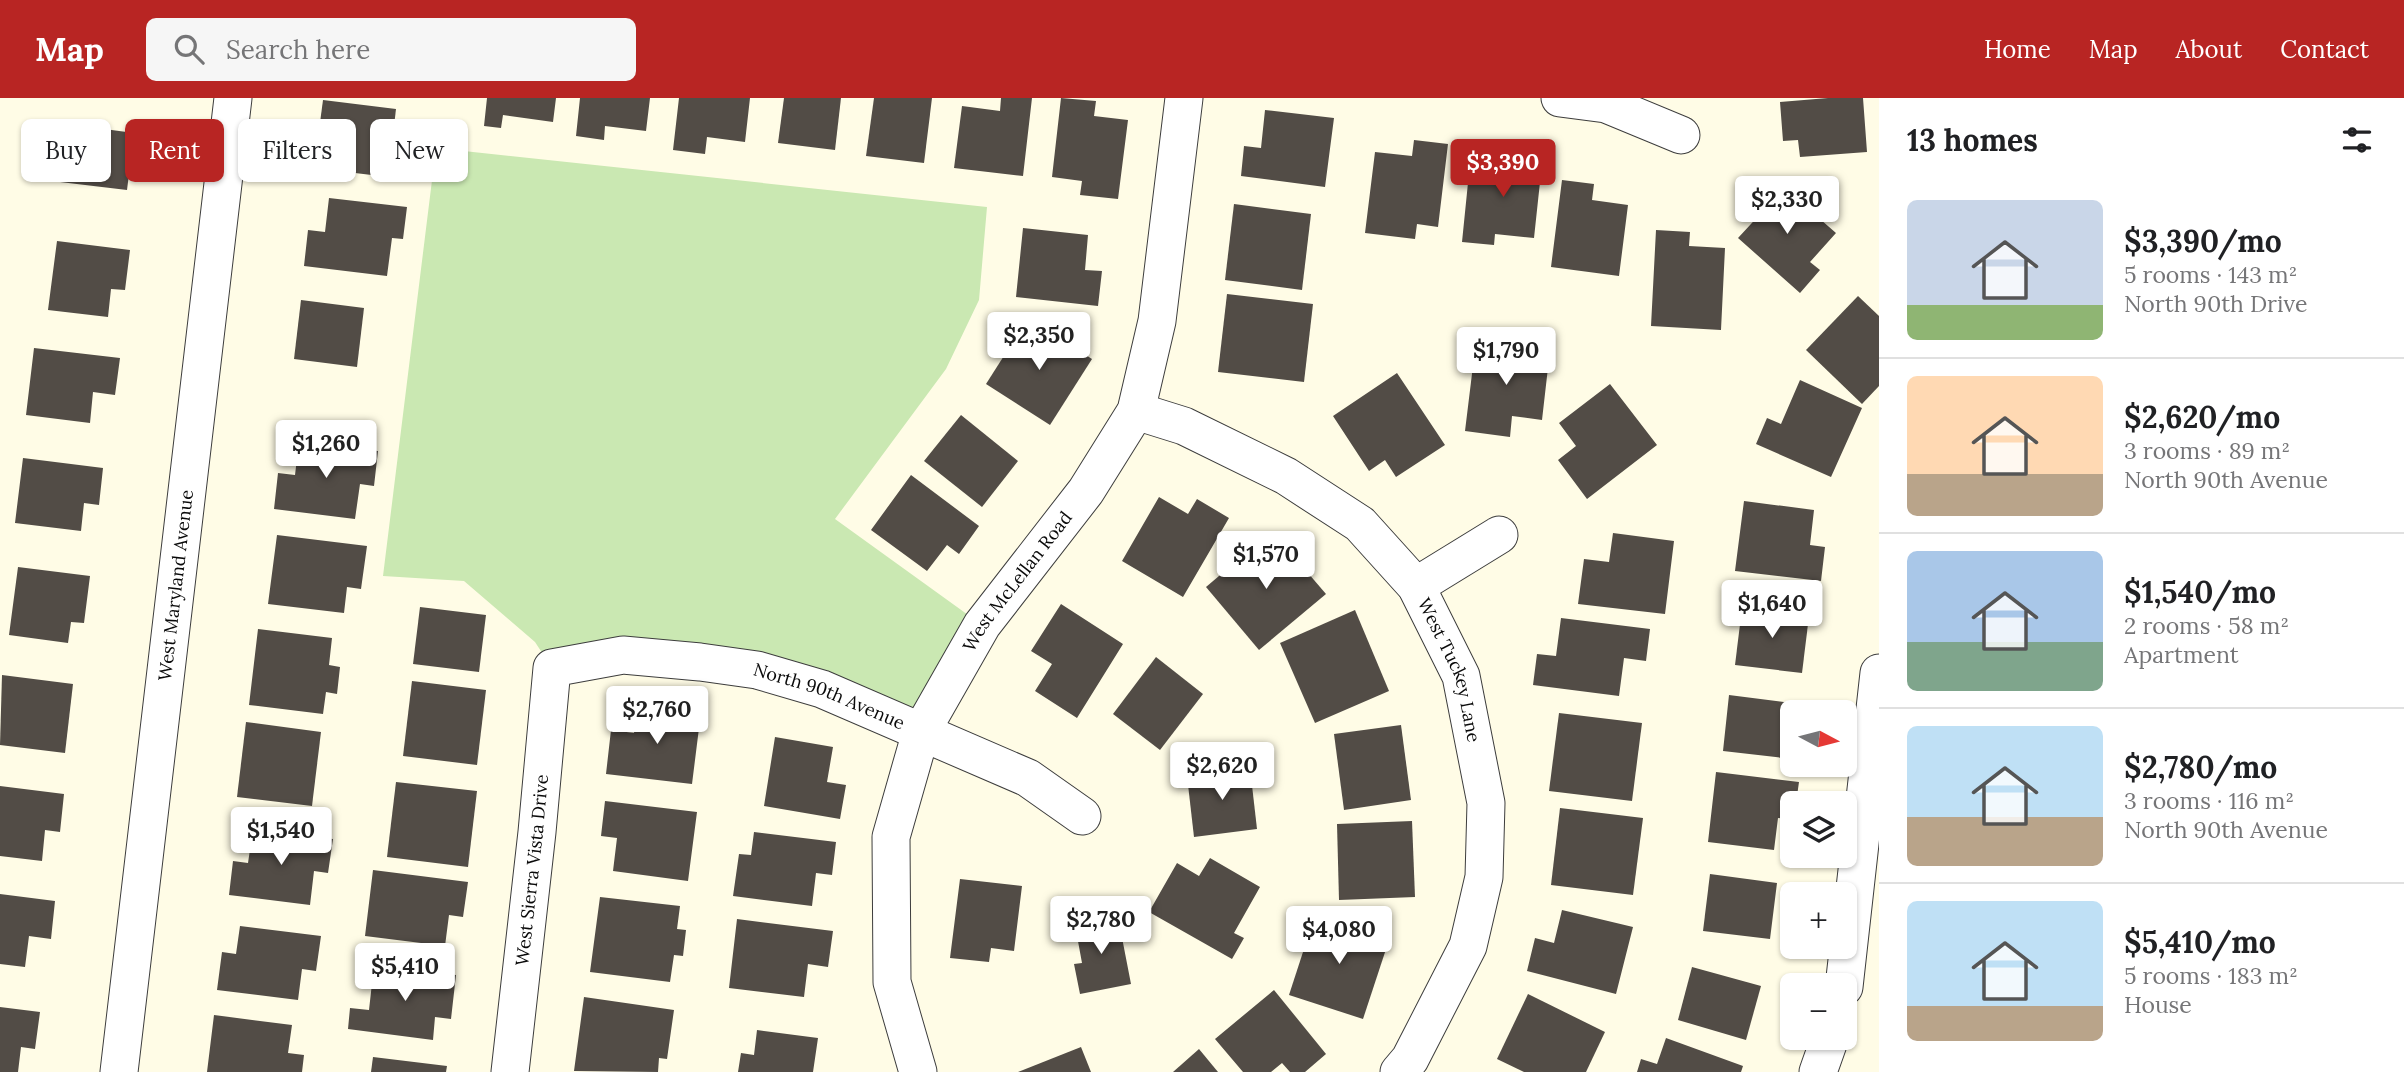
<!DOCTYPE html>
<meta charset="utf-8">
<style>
:root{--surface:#fff;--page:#f6f6f6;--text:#202124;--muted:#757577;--line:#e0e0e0;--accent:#b82523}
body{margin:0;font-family:Lora,serif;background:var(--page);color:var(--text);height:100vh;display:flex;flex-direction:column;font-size:26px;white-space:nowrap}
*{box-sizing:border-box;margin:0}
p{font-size:23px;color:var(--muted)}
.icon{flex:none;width:38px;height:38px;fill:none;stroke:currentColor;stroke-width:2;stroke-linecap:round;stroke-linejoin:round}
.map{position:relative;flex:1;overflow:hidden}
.details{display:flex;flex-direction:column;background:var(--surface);width:525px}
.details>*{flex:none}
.banner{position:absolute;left:21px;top:21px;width:665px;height:63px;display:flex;gap:14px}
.needle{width:46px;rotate:97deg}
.controls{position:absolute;left:1780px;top:602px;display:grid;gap:14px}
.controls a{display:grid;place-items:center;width:77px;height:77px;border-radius:10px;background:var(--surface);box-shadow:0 2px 5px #0004;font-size:35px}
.price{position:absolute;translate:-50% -60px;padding:0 16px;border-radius:7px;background:#fff;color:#222;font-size:23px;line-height:46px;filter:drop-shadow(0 2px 4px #0008)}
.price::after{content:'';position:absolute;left:50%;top:42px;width:21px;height:16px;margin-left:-10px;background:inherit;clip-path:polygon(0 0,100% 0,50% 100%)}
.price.selected{background:var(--accent);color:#fff}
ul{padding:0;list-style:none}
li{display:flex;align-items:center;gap:21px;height:175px;padding:0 28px}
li+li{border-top:2px solid var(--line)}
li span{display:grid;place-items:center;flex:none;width:196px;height:140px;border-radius:10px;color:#555}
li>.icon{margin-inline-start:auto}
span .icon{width:84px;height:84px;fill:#fffc;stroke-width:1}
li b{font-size:30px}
h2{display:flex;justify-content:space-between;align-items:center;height:84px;padding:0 28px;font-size:30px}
.tag{padding:0 24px;border-radius:10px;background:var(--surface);box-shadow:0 2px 5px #0004;font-size:24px;line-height:63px}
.tag.selected{background:var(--accent);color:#fff}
header{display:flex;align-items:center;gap:42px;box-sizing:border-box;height:98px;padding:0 35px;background:var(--accent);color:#fff}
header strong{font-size:33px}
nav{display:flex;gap:38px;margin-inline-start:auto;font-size:24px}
.search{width:490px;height:63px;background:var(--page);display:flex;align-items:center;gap:18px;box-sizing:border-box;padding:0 24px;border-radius:10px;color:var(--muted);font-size:26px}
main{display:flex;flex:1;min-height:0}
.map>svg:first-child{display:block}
.green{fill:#cae8b2}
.building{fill:#524c46}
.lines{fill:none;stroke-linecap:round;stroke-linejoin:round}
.minor-casing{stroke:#3d3d3d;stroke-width:39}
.minor{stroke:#fff;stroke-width:37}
.labels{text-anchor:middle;stroke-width:7;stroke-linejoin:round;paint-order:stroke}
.street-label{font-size:18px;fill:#0a0a0a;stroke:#fff}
</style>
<header>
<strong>Map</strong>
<div class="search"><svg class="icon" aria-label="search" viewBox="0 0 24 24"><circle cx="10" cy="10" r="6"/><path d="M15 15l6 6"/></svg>Search here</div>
<nav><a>Home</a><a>Map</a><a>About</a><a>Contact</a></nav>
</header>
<main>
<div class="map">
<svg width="1879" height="974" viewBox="0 0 1879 974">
<rect width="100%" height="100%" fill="#fffce6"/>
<path class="green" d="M436 50 987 109 979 202 946 271 835 421 982 527 921 634 757 572 552 570 535 544 464 483 383 478Z"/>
<g class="building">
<path d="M487 0H556L553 24 503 17 501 30 484 28Z"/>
<path d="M580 0H650L646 33 605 28 604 42 576 38Z"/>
<path d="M679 0H750L745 44 707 39 705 56 673 52Z"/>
<path d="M784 0H841L835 52 778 45Z"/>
<path d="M874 0H932L924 65 866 58Z"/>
<path d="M1001 0H1032L1023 78 954 70 962 8 1000 13Z"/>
<path d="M1061 0 1096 3 1094 18 1128 22 1118 101 1080 97 1082 83 1052 79Z"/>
<path d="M1828 0H1863L1867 54 1800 59 1798 42 1783 43 1780 4Z"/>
<path d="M323 2 396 11 388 79 314 70Z"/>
<path d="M1265 12 1334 20 1325 89 1241 78 1244 48 1261 50Z"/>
<path d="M67 26 134 35 127 92 60 84Z"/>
<path d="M1414 42 1448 46 1438 129 1417 126 1415 141 1365 135 1375 54 1412 58Z"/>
<path d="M1510 53 1543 56 1534 140 1495 136 1494 147 1462 144 1470 65 1508 70Z"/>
<path d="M1774 81 1836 135 1810 164 1820 172 1800 195 1738 140 1763 113 1754 105Z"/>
<path d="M1562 82 1594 86 1592 102 1628 107 1619 178 1551 169Z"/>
<path d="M329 100 407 109 403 141 392 140 387 178 304 168 308 132 325 134Z"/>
<path d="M1234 106 1311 116 1302 192 1225 182Z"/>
<path d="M1023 130 1088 137 1085 172 1102 173 1098 208 1016 199Z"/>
<path d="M1656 132 1690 134 1689 148 1725 150 1721 232 1651 228Z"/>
<path d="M57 143 130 152 125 192 111 191 108 219 48 212Z"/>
<path d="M1227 196 1313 206 1304 284 1218 274Z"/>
<path d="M1858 198 1879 218V288L1862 306 1806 252Z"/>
<path d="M301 202 364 210 357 269 294 261Z"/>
<path d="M1028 220 1092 261 1050 327 986 286Z"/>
<path d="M1476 243 1550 252 1542 322 1512 318 1510 339 1465 333Z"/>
<path d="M34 250 120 260 115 297 93 294 90 325 26 317Z"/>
<path d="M1397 275 1445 347 1396 379 1385 362 1369 373 1333 318Z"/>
<path d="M1800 282 1862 310 1831 379 1756 346 1767 320 1781 326Z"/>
<path d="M1610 286 1657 347 1587 401 1558 362 1576 348 1559 325Z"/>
<path d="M961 317 1018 363 982 409 924 363Z"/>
<path d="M299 344 378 353 374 388 360 386 355 421 274 411 278 375 295 377Z"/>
<path d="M23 360 103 370 99 407 84 405 81 433 15 425Z"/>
<path d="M911 377 979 428 959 456 947 447 927 473 871 432Z"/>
<path d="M1159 399 1188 416 1197 401 1229 420 1183 499 1122 463Z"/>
<path d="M1744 403 1814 412 1810 447 1825 449 1821 483 1735 473Z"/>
<path d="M1272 433 1326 496 1259 552 1206 489Z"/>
<path d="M1613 435 1674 443 1665 516 1578 506 1584 461 1609 464Z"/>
<path d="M277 437 367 448 361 491 347 489 344 515 268 506Z"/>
<path d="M18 469 90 478 84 525 71 524 68 545 9 537Z"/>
<path d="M1061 506 1123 546 1077 620 1035 593 1052 566 1031 553Z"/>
<path d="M420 509 486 517 479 574 413 566Z"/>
<path d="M1742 510 1809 518 1802 575 1735 567Z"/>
<path d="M1355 512 1389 593 1315 625 1280 545Z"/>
<path d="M1561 520 1650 531 1646 563 1624 560 1619 598 1533 587 1537 556 1556 558Z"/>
<path d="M258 531 332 540 329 567 340 569 337 596 326 594 323 616 249 607Z"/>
<path d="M1156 559 1203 596 1160 652 1113 616Z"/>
<path d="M2 577 73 586 65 655 0 647Z"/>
<path d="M412 583 486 592 477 667 403 658Z"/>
<path d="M1729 597 1799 606 1798 614H1792V661L1723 653Z"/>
<path d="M638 606 701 614 692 686 606 676 611 632 634 635Z"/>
<path d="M1559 615 1642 625 1632 703 1549 693Z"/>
<path d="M246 624 321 634 312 708 237 699Z"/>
<path d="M1401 627 1411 702 1344 712 1334 636Z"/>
<path d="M775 639 833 649 827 684 846 687 840 721 764 708Z"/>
<path d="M1250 670 1257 731 1194 739 1187 678Z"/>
<path d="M1716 674 1799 684 1796 705H1792V721L1778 720 1774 752 1708 744Z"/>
<path d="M396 684 477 693 468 769 387 759Z"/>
<path d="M0 688 64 696 60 734 45 732 42 763 0 758Z"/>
<path d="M605 703 697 714 688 783 613 773 617 740 601 738Z"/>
<path d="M1560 710 1643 720 1633 797 1551 787Z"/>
<path d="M1412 723 1415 799 1339 802 1337 726Z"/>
<path d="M253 731 333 741 328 775 314 773 310 807 229 797 233 763 248 765Z"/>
<path d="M754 734 836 744 832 777 816 775 812 808 733 798 739 756 751 757Z"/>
<path d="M1210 760 1260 789 1234 835 1244 840 1232 861 1149 814 1177 765 1199 778Z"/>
<path d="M373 772 468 784 463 819 449 817 445 848 365 838Z"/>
<path d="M1710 776 1777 785 1770 841 1703 833Z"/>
<path d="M960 781 1022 788 1014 853 991 850 989 864 950 860Z"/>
<path d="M0 796 55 803 51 841 29 838 25 869 0 866Z"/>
<path d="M600 799 680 808 677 831 686 832 683 858 674 857 670 884 590 874Z"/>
<path d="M1562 812 1633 829 1616 896 1527 873 1535 840 1554 845Z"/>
<path d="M1316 814 1390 839 1363 921 1289 897Z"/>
<path d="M1118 819 1131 886 1080 896 1074 866 1082 865 1075 827Z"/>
<path d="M737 821 833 833 828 869 808 866 804 899 729 890Z"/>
<path d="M240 828 321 838 316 873 302 871 298 902 217 892 222 854 236 856Z"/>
<path d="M374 867 456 877 451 921 435 919 433 942 348 931 350 910 369 912Z"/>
<path d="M1692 869 1761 888 1746 942 1678 922Z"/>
<path d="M1274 892 1326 956 1305 974H1290L1282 965 1271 974H1243L1215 941Z"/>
<path d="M1528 896 1605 934 1586 974H1524L1497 961Z"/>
<path d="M584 899 674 912 667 961 659 960 658 974 574 973Z"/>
<path d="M0 909 40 914 35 951 21 949 18 974H0Z"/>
<path d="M214 917 292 927 288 955 304 957 302 974H207Z"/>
<path d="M757 932 818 940 813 974H738L741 955 754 957Z"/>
<path d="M1666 940 1743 968 1741 974H1637L1641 961 1657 966Z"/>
<path d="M1081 949 1091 974H1018Z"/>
<path d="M1199 951 1218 974H1173Z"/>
<path d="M373 959 447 968 446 974H371Z"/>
</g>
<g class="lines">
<g class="minor-casing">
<g id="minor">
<path d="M1560 0 1606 6 1681 37"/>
<path id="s1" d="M1136 313 1184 328 1286 378 1360 426 1416 488 1461 578 1486 705 1484 779 1468 848 1410 961 1399 974"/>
<path d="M1416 488 1499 437"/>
<path d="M1844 889 1879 575"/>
<path id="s2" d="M119 974 233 0"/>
<path id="s3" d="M510 974 537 734 552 570 623 557 700 564 757 572 822 591 1028 680 1082 718"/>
<path id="s4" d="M918 974 892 884 891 739 921 634 982 527 1086 393 1136 313 1157 223 1184 0"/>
<path d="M1818 974 1830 940"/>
</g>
</g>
<use href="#minor" class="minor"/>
</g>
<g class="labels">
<g class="street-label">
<text dy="6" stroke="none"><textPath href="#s4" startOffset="527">West McLellan Road</textPath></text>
<text dy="6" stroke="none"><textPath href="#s2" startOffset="490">West Maryland Avenue</textPath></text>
<text dy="6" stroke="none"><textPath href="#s1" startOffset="427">West Tuckey Lane</textPath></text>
<text dy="6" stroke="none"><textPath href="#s3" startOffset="690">North 90th Avenue</textPath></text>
<text dy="6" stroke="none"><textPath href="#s3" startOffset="203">West Sierra Vista Drive</textPath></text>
</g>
</g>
</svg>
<div class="controls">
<a><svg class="needle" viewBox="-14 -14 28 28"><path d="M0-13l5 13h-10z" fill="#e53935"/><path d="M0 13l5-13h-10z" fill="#757577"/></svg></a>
<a><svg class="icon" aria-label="layers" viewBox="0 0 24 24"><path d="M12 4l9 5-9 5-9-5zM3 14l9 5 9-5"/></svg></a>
<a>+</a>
<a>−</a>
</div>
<b class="price selected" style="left:1503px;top:101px">$3,390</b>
<b class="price" style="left:1787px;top:138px">$2,330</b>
<b class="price" style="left:1039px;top:274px">$2,350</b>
<b class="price" style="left:1506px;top:289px">$1,790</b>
<b class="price" style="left:326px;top:382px">$1,260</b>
<b class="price" style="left:1266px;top:493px">$1,570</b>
<b class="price" style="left:1772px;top:542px">$1,640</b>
<b class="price" style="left:657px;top:648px">$2,760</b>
<b class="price" style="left:1222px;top:704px">$2,620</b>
<b class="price" style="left:281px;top:769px">$1,540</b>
<b class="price" style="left:1101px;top:858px">$2,780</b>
<b class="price" style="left:1339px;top:868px">$4,080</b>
<b class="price" style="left:405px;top:905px">$5,410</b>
<div class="banner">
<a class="tag">Buy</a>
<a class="tag selected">Rent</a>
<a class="tag">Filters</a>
<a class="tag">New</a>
</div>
</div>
<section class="details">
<h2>13 homes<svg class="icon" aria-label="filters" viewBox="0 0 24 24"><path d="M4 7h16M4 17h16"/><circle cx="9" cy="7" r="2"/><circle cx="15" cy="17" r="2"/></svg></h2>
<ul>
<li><span style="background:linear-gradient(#c9d6e8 75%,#8fb573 0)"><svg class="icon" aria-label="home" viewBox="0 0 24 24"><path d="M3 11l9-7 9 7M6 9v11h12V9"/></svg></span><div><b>$3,390/mo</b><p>5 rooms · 143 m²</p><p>North 90th Drive</p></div></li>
<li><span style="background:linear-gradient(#ffd9b3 70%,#b9a48a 0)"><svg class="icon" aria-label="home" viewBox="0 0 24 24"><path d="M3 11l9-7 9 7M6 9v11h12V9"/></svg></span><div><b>$2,620/mo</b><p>3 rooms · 89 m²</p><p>North 90th Avenue</p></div></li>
<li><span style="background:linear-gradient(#a9c7e8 65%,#7fa58c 0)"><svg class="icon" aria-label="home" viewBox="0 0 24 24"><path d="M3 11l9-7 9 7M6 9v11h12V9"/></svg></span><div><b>$1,540/mo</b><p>2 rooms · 58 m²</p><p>Apartment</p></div></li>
<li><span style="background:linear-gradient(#bfe0f5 65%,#b9a48a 0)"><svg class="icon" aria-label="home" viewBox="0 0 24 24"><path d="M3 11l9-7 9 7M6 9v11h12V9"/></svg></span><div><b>$2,780/mo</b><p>3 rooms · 116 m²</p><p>North 90th Avenue</p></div></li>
<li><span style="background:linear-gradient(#bfe0f5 75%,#b9a48a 0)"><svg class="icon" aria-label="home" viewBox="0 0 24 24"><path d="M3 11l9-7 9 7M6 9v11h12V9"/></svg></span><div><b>$5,410/mo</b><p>5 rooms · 183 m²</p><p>House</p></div></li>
</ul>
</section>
</main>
